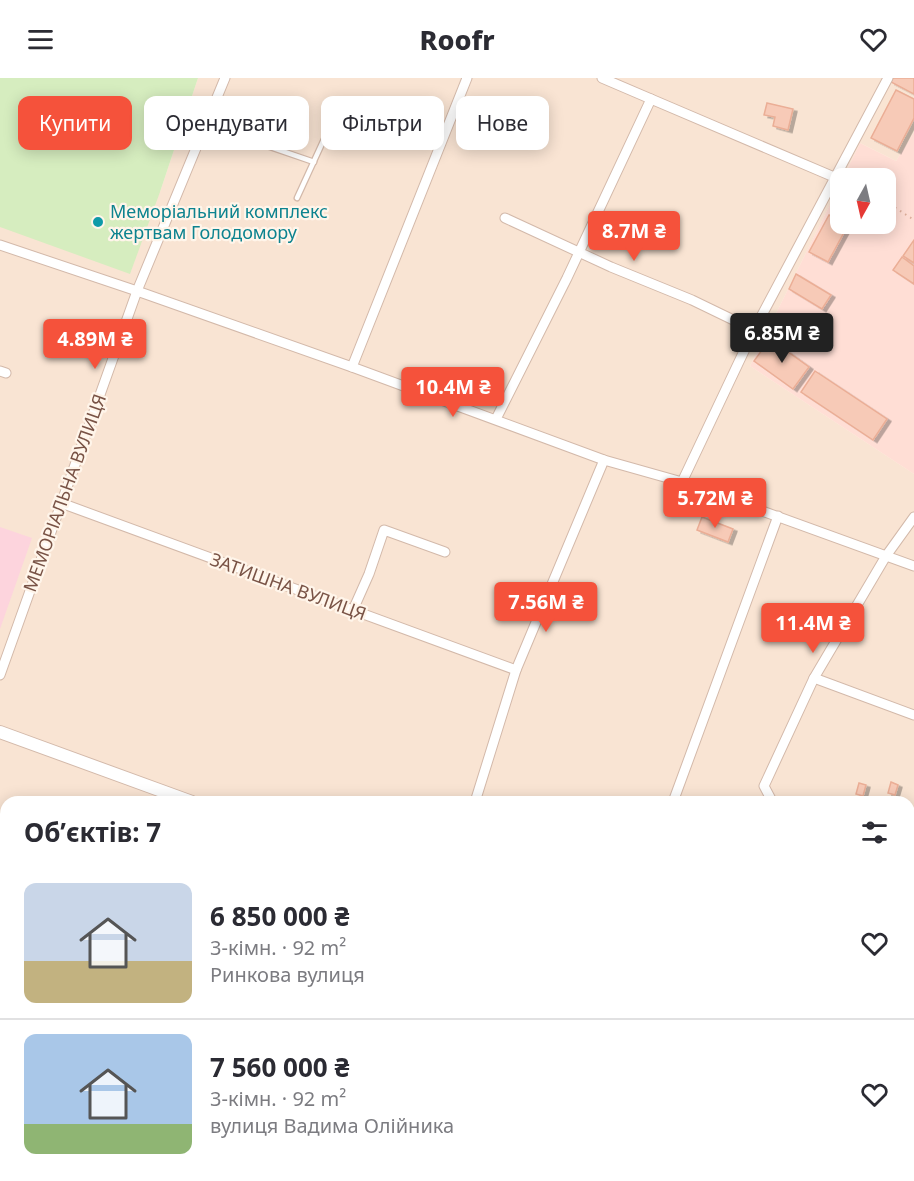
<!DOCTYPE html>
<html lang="uk">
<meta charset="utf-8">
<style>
:root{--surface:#fff;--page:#f7f7f7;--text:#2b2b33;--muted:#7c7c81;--line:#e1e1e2;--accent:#f5523b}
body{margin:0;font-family:"Noto Sans",sans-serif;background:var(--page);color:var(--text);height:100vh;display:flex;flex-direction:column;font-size:22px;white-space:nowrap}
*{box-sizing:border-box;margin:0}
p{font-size:20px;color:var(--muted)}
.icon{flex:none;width:33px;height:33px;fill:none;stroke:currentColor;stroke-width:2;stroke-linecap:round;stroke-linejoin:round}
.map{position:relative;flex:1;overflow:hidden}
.panel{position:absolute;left:0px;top:718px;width:915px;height:386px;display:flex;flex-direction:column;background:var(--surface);border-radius:18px 18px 0 0;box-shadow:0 3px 15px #0003}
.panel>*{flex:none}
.hud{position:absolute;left:18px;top:18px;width:600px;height:54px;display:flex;gap:12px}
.needle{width:39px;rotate:188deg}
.tools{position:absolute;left:830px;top:90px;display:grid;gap:12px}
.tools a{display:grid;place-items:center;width:66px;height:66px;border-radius:12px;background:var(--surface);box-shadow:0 3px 15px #0003;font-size:30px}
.price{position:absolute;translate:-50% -51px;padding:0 14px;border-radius:6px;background:var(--accent);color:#fff;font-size:20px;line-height:39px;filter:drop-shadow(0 2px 3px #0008)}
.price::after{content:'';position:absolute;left:50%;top:36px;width:18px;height:14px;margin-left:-9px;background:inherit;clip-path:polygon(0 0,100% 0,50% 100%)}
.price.current{background:#222;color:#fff}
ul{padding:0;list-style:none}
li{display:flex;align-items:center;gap:18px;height:150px;padding:0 24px}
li+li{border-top:2px solid var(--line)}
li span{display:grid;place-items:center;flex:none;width:168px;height:120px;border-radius:12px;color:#555}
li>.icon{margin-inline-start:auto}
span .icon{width:72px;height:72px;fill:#fffc;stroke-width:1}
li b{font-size:26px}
h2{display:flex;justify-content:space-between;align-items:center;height:72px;padding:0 24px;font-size:26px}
.pill{padding:0 21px;border-radius:12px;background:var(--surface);box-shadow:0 3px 15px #0003;font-size:21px;line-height:54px}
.pill.current{background:var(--accent);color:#fff}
header{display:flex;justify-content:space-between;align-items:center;height:78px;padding:0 24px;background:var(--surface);font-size:27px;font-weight:800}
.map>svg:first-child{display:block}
.residential{fill:#f9e4d3}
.commercial{fill:#ffded5}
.industrial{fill:#ede3dd}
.medical{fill:#fdd4dd}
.green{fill:#d6edbf}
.building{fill:#f7cab7;stroke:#ebae96;stroke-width:1.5;filter:url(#shadow)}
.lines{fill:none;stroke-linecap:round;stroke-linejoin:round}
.service-casing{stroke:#d3b9aa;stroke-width:7}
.minor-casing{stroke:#d3b9aa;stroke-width:11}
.tertiary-casing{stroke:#d3b9aa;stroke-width:14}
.path{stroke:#dcad9a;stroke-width:2;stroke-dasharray:1.5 4.5;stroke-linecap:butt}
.service{stroke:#fff;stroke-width:4.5}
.minor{stroke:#fff;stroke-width:9}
.tertiary{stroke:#fff;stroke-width:12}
.culture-dot{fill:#0f9aa8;stroke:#fff5ea;stroke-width:2}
.labels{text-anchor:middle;stroke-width:4.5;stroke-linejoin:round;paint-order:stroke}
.culture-label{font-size:18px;fill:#0d838f;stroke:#fff5ea;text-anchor:start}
.street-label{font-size:18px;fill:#795346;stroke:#fff5ea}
</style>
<header><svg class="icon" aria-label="menu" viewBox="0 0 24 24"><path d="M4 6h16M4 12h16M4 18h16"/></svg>Roofr<svg class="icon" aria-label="heart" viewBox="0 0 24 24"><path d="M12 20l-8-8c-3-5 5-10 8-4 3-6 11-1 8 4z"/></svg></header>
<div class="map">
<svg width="914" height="1103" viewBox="0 0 914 1103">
<defs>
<filter id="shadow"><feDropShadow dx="4" dy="2.5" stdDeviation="0" flood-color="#0004"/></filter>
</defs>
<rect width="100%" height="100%" fill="#fef1e2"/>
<path class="residential" d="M198 0H914V54L896 83 860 65 843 100H840V106L750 288 914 396V1103H617L614 1098H909V724H6V804L0 802V134L160 114Z"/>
<path class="commercial" d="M914 54V396L750 288 840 106V146H885V100H843L860 65 896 83Z"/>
<g class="industrial">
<path d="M0 802 6 804V1098H377L382 1103H0Z"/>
<path d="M549 1098H614L617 1103H547Z"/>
</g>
<path class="medical" d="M0 449 32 460 0 551Z"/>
<g class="green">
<path d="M0 0H198L160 114 130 196 0 149Z"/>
<path d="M377 1098H549L547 1103H382Z"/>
</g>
<g class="building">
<path d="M893 0H914V16L891 4Z"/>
<path d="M896 12 914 21V40L897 73 871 60Z"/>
<path d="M767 25 793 31 788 52 773 48 775 39 764 37Z"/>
<path d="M829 137 840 143V146L848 147 828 184 809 174Z"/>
<path d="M914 162V185L903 178Z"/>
<path d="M902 179 914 188V206L893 192Z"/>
<path d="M796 196 831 217 822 231 789 211Z"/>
<path d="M770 261 809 289 793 311 754 283Z"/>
<path d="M815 293 887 341 873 362 801 314Z"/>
<path d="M702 439 733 451 728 464 697 452Z"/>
<path d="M891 704 898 707 895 717 888 715Z"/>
<path d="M859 705 866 707 863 718 856 716Z"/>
</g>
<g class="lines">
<g class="service-casing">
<g id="service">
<path d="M206 47 314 84"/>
<path d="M297 120 331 46"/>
</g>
</g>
<g class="minor-casing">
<g id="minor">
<path d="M602 0 651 21"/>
<path d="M505 140 611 189 692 222 754 252"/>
<path d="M0 167 137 213 352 289 604 382 682 404 914 488"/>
<path d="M352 289 467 0"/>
<path d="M0 293 6 295"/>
<path d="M496 341 567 200 651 21 834 99"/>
<path d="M682 404 754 252 888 0"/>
<path d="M61 425 516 592"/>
<path d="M353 532 369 496 384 452 445 474"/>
<path d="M0 597 137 213 225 0"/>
<path d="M814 600 914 637"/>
<path d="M475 724 516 592 604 382"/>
<path d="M673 724 778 438"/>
<path d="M775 724 772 723 764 708 814 600 886 478 914 439"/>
<path d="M909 779 914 781"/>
<path d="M909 925 914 927"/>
<path d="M909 1043 914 1045"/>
<path d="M677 1098 680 1103"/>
</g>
</g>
<g class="tertiary-casing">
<g id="tertiary">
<path d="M0 654 192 724"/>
<path d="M614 1098 617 1103"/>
</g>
</g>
<path class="path" d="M885 123 914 142"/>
<use href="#service" class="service"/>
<use href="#minor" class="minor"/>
<use href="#tertiary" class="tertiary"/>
</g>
<circle class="culture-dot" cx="98" cy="144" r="6"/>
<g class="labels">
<g class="culture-label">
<text x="110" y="140">Меморіальний комплекс<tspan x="110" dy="21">жертвам Голодомору</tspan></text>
</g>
<g class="street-label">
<text transform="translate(65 415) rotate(-70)" y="6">МЕМОРІАЛЬНА ВУЛИЦЯ</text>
<text transform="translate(288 509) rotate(20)" y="6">ЗАТИШНА ВУЛИЦЯ</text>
</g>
</g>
</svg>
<div class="tools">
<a><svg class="needle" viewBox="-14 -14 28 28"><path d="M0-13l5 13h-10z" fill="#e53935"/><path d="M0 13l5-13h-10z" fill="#7c7c81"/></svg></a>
</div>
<b class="price" style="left:634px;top:184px">8.7M ₴</b>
<b class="price current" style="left:782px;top:286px">6.85M ₴</b>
<b class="price" style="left:95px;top:292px">4.89M ₴</b>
<b class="price" style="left:453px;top:340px">10.4M ₴</b>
<b class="price" style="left:715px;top:451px">5.72M ₴</b>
<b class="price" style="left:546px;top:555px">7.56M ₴</b>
<b class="price" style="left:813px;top:576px">11.4M ₴</b>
<div class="hud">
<a class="pill current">Купити</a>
<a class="pill">Орендувати</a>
<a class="pill">Фільтри</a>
<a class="pill">Нове</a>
</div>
<section class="panel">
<h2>Об’єктів: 7<svg class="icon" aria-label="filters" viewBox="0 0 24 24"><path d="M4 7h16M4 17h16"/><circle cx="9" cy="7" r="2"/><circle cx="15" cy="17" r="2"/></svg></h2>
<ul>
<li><span style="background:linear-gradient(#c9d6e8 65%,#c2b280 0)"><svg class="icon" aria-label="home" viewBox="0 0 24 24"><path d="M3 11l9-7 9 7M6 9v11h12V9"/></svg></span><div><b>6 850 000 ₴</b><p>3-кімн. · 92 m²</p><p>Ринкова вулиця</p></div><svg class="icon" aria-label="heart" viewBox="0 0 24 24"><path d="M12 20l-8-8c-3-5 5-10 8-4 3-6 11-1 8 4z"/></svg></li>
<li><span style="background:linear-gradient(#a9c7e8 75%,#8fb573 0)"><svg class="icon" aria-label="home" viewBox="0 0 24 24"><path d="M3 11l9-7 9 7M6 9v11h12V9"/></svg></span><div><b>7 560 000 ₴</b><p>3-кімн. · 92 m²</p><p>вулиця Вадима Олійника</p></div><svg class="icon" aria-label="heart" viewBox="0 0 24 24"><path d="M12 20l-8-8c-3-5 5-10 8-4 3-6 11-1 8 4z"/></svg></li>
</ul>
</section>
</div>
